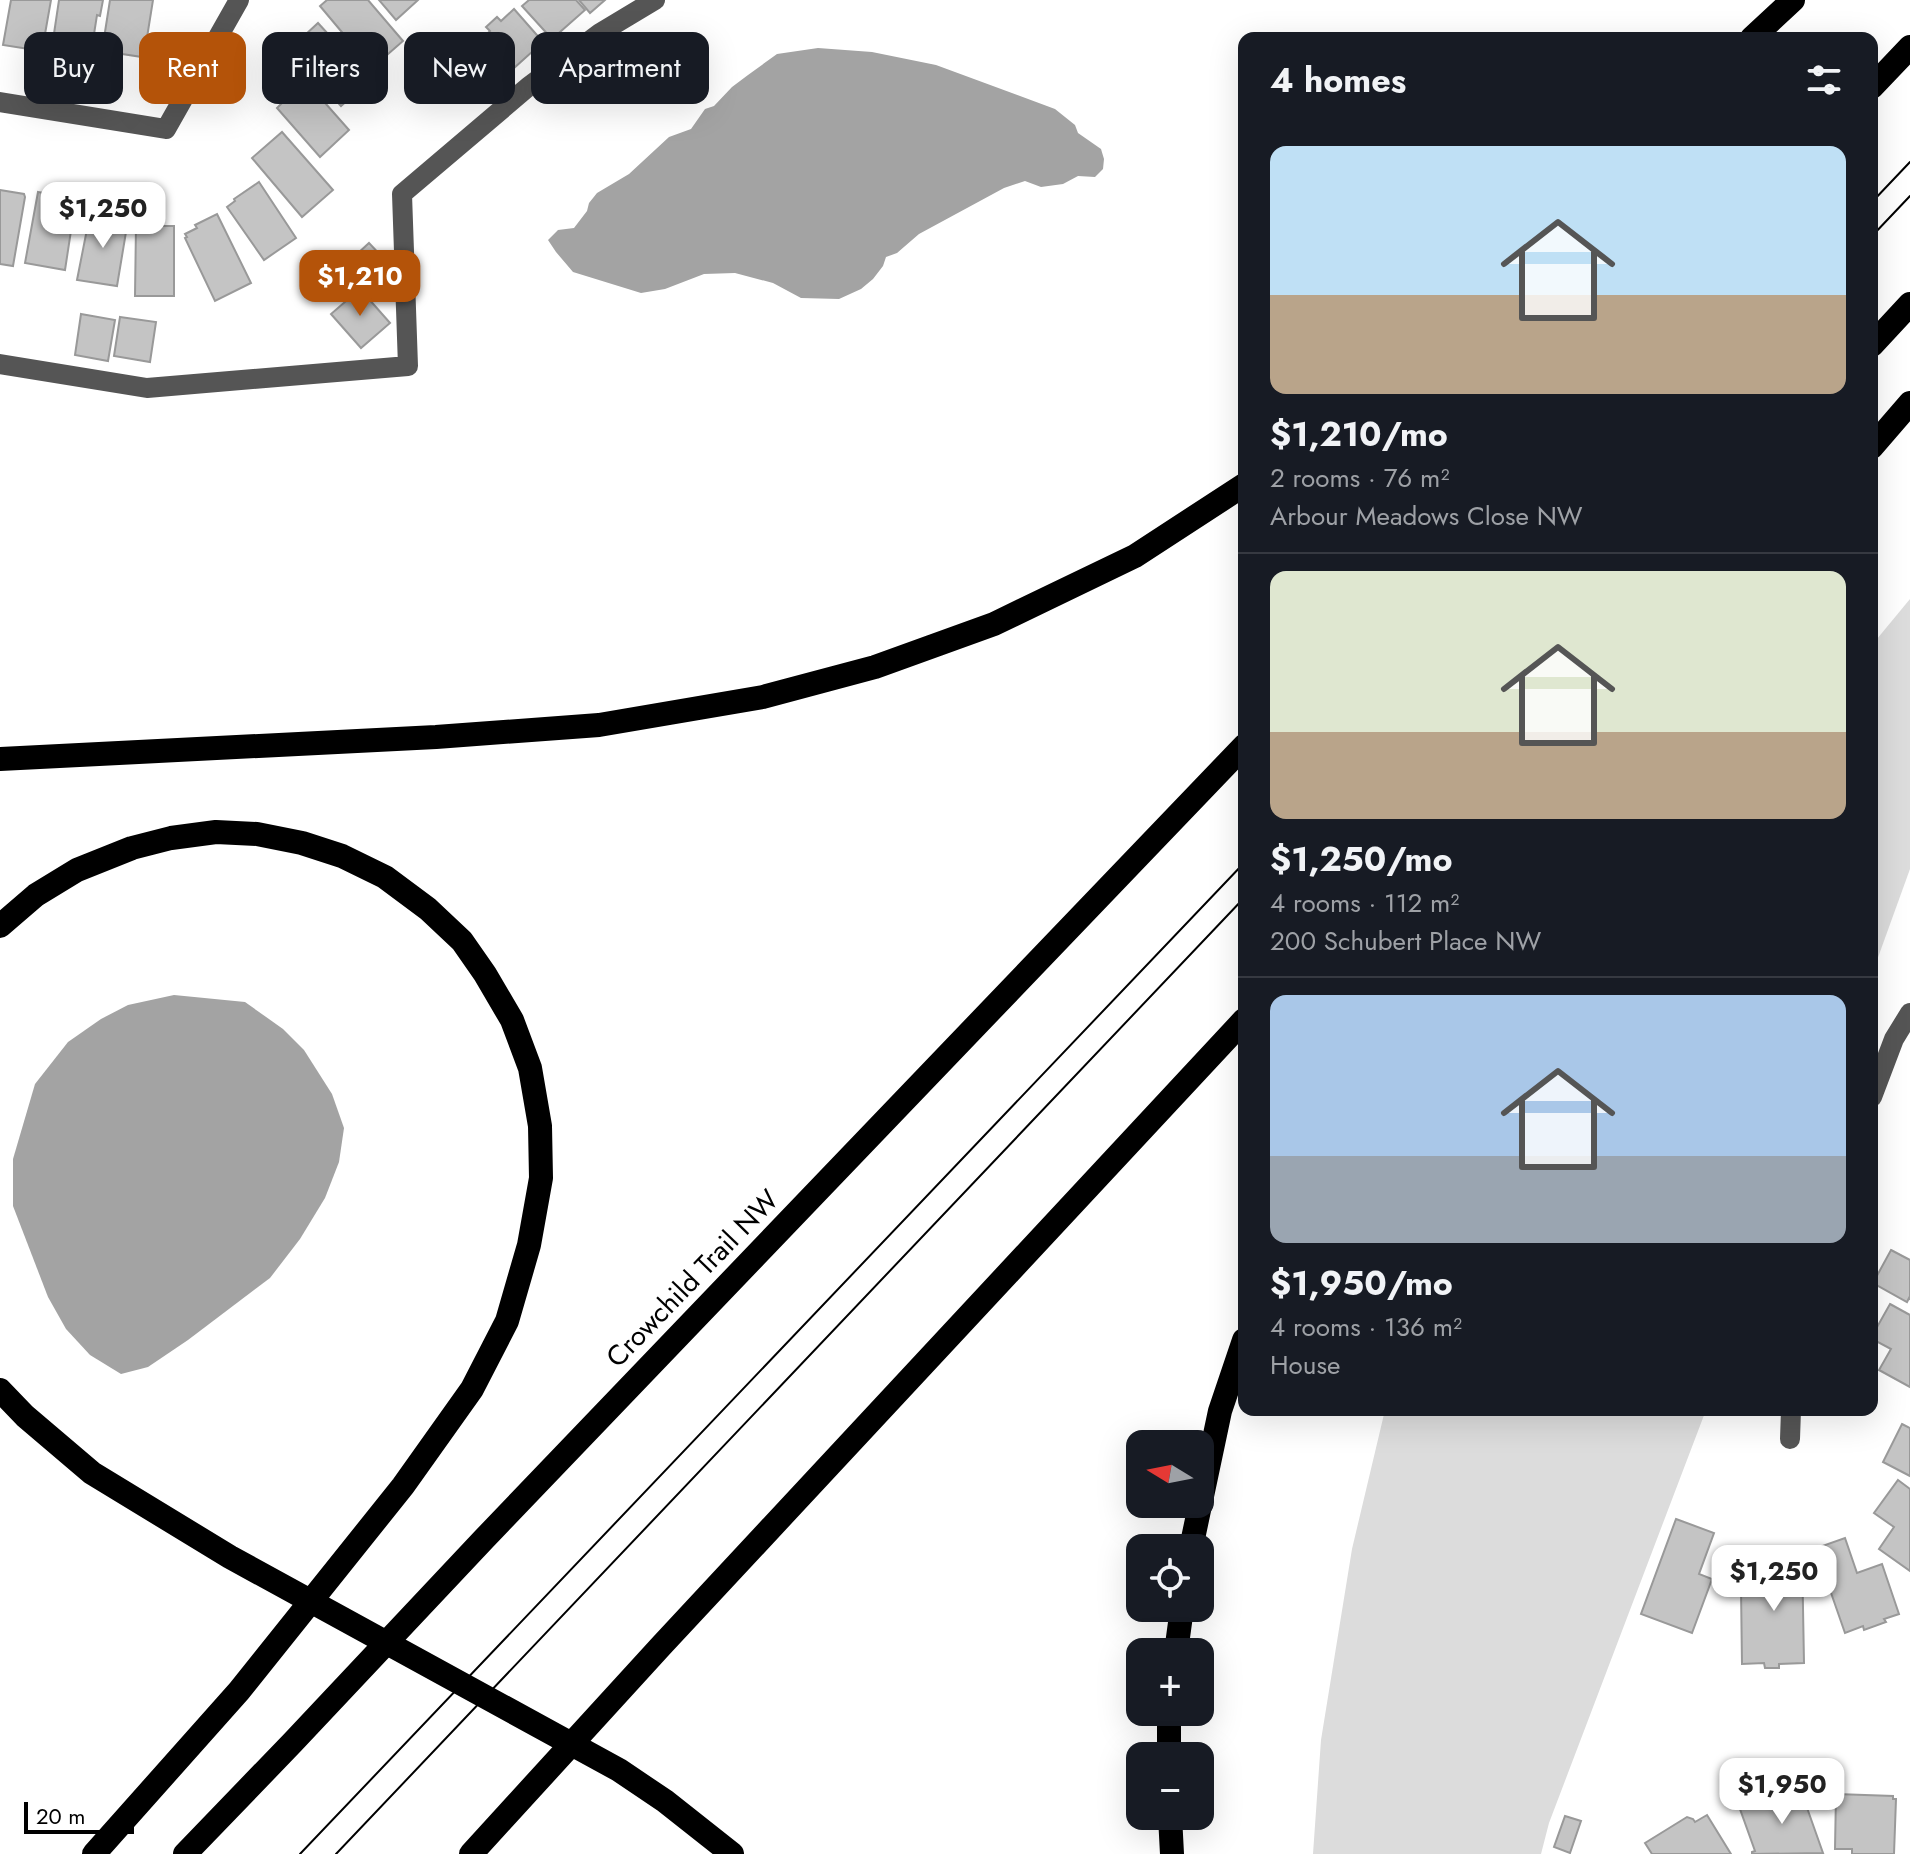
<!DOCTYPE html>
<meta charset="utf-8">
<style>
:root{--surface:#171b24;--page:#242831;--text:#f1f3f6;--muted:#9ea1a6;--line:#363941;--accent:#b45309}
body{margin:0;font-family:Jost,sans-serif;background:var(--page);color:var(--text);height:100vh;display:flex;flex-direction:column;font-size:30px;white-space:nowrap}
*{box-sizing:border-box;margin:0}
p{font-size:26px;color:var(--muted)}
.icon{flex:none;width:44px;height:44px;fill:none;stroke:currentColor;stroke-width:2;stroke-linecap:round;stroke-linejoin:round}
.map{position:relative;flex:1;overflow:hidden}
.details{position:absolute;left:1238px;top:32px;width:640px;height:1384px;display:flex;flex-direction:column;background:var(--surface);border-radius:16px;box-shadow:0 8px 32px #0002}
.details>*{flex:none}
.guide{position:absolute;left:24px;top:32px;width:760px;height:72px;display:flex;gap:16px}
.needle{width:52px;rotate:280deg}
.fabs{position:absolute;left:1126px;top:1430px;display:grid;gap:16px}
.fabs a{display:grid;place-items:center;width:88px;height:88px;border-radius:16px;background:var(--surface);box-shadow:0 8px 32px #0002;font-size:40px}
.scale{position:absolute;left:24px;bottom:20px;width:110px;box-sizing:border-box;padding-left:8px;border:4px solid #000;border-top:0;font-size:22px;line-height:28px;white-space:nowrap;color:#000;-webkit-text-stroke:6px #fff;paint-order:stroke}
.price{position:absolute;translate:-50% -68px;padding:0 18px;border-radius:16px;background:#fff;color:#222;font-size:26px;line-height:52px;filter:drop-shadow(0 2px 4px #0008)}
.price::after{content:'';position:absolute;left:50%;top:48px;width:24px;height:18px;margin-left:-12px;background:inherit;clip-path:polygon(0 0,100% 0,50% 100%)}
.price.current{background:var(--accent);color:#fff}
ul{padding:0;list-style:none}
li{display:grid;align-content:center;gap:16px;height:424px;padding:0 32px}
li+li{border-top:2px solid var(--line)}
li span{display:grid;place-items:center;height:248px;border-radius:16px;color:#555}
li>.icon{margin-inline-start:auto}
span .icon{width:144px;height:144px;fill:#fffc;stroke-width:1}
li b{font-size:34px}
h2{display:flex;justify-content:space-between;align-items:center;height:96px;padding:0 32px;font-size:34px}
.tag{padding:0 28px;border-radius:16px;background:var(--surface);box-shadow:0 8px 32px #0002;font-size:28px;line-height:72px}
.tag.current{background:var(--accent);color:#fff}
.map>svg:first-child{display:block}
.green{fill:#dcdcdc}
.water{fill:#a3a3a3}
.building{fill:#c4c4c4;stroke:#999;stroke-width:2}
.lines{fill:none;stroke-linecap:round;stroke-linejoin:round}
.minor{stroke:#555;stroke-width:20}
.highway{stroke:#000;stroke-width:24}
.tram{stroke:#000;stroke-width:2}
.labels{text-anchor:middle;stroke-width:7;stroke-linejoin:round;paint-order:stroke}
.street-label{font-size:28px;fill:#000;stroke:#fff}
</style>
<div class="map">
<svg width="1910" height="1854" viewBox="0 0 1910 1854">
<rect width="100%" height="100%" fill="#fff"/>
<g class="green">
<path d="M1910 599V869L1872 974V645Z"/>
<path d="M1385 1410H1706L1549 1823 1541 1854H1313L1321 1740 1352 1549Z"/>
</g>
<g class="water">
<path d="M818 48 872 52 936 65 1055 109 1075 125 1078 133 1101 149 1104 159 1103 169 1095 177 1078 176 1063 184 1041 187 1025 181 1004 188 919 234 897 253 886 257 883 266 873 279 861 289 839 299 801 298 773 283 735 273 704 274 665 289 641 293 573 272 556 252 548 240 558 230 574 228 587 211 589 203 597 193 629 174 669 137 691 129 705 109 714 106 732 87 748 75 777 54Z"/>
<path d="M174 995 245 1002 283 1029 304 1050 332 1094 344 1128 339 1162 325 1198 300 1239 270 1278 188 1340 148 1367 121 1374 90 1355 66 1329 48 1297 13 1206V1159L35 1084 68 1042 101 1019 128 1005Z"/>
</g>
<g class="building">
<path d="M11 0H51L42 51 3 45Z"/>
<path d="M59 0H103L100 16 97 15 91 53 52 47Z"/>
<path d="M110 0H153L145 50H143L142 57 102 51Z"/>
<path d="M327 0H368L403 41 372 68 320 6Z"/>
<path d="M379 0H418L396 20Z"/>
<path d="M529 0H576L585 10 552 39 522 6Z"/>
<path d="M579 0H605L590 13Z"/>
<path d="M514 9 543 42 514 68 485 36 490 31 486 27 497 17 501 21Z"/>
<path d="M318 23 370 80 341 106 290 49Z"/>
<path d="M477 46 504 76 478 100 451 69Z"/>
<path d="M303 78 349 130 320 157 277 108 284 101 280 97Z"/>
<path d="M282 132 333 190 302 217 252 158Z"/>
<path d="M259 182 296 238 264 260 227 207 235 201 234 199Z"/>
<path d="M0 190 24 194 25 197 13 266 0 264Z"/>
<path d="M38 192 76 198 65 270 25 263Z"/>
<path d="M90 214 128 220 117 286 77 280Z"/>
<path d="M217 214 251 283 215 301 185 238 187 237 185 234 197 228 195 225Z"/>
<path d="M136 226H174V296H135Z"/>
<path d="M369 243 385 260 387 280 369 295 343 267Z"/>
<path d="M360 289 390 323 361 348 331 314Z"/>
<path d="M81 314 115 320 108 361 75 355Z"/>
<path d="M120 317 156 322 150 362 114 356Z"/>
<path d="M1891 1250 1910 1260V1299L1909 1298 1907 1302 1873 1283Z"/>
<path d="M1890 1304 1910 1315V1387L1879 1370 1891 1349 1872 1339V1336Z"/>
<path d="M1902 1424 1910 1428V1476L1883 1462Z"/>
<path d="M1898 1480 1910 1489V1571L1879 1549 1894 1527 1874 1513Z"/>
<path d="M1676 1519 1714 1533 1699 1574 1712 1579 1692 1633 1641 1614Z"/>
<path d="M1845 1538 1857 1573 1882 1564 1899 1614 1884 1619 1886 1622 1864 1630 1863 1626 1845 1633 1830 1590 1822 1593 1808 1551Z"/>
<path d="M1762 1553H1802L1804 1663 1779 1664V1668H1765L1764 1663 1742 1664 1741 1588 1754 1587V1574H1763Z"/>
<path d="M1800 1788 1823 1853 1752 1854V1852L1755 1851 1740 1809Z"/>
<path d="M1836 1794 1893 1796V1799H1896L1894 1854H1852V1849H1835Z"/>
<path d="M1707 1815 1731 1854H1652L1645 1843 1687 1817 1693 1819 1695 1822Z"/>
<path d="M1565 1816 1581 1821 1570 1853 1554 1847Z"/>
</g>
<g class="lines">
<g class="minor">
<path d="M0 102 166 129 239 0"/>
<path d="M0 364 147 388 408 366 402 194 528 87 600 33 655 0"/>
<path d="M1872 1097 1894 1039 1910 1013"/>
<path d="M1790 1439 1791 1410"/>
</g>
<g class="highway">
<path d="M1752 38 1793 0"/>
<path d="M1872 87 1910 47"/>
<path d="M1872 345 1910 304"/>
<path d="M1872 447 1910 403"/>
<path d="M0 759 436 737 599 725 763 697 875 667 994 624 1135 556 1244 485"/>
<path d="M0 926 36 895 77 870 132 848 171 838 216 832 257 834 302 843 342 856 385 877 428 909 462 941 485 974 512 1020 530 1068 540 1126 541 1178 529 1245 507 1321 472 1389 403 1486 239 1691 94 1854"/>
<path d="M0 1390 25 1416 92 1473 230 1557 619 1770 665 1801 732 1854"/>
<path d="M1191 1548 1220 1411 1244 1340"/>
<path d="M1176 1652 1182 1608"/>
<path d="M1169 1756V1712"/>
<path d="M1170 1816 1172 1854"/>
<path d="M185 1854 293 1742 484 1539 1244 746"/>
<path d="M471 1854 661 1646 1244 1020"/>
</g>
<g class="tram">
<path d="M1872 202 1910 162"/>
<path d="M1872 236 1910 196"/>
<path d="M300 1854 1244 863"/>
<path d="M336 1854 1244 898"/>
</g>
</g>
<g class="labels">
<g class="street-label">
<text transform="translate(692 1278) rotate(-46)" y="10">Crowchild Trail NW</text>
</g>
</g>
</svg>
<div class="fabs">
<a><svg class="needle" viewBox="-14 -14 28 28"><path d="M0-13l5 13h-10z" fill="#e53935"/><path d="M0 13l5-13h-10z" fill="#9ea1a6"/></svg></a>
<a><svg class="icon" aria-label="locate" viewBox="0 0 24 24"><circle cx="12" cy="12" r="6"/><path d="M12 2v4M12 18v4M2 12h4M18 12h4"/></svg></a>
<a>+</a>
<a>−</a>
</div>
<div class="scale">20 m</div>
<b class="price" style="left:103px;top:250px">$1,250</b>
<b class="price current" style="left:360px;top:318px">$1,210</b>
<b class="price" style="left:1774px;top:1613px">$1,250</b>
<b class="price" style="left:1782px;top:1826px">$1,950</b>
<div class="guide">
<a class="tag">Buy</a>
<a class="tag current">Rent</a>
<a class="tag">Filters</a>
<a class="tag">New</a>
<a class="tag">Apartment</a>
</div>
<section class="details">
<h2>4 homes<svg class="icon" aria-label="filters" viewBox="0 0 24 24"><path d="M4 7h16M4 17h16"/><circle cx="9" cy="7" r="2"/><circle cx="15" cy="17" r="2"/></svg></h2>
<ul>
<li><span style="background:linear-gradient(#bfe0f5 60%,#b9a48a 0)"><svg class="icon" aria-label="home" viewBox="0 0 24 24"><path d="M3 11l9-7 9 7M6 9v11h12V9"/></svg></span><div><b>$1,210/mo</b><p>2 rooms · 76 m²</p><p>Arbour Meadows Close NW</p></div></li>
<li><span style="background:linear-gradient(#dfe7d0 65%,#b9a48a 0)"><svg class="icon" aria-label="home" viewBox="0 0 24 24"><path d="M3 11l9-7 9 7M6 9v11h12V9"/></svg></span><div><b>$1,250/mo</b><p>4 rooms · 112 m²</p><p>200 Schubert Place NW</p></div></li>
<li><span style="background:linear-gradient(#a9c7e8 65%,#9aa5b1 0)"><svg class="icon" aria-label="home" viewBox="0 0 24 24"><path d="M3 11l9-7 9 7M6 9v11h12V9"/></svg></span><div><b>$1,950/mo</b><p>4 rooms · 136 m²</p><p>House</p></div></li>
</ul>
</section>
</div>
